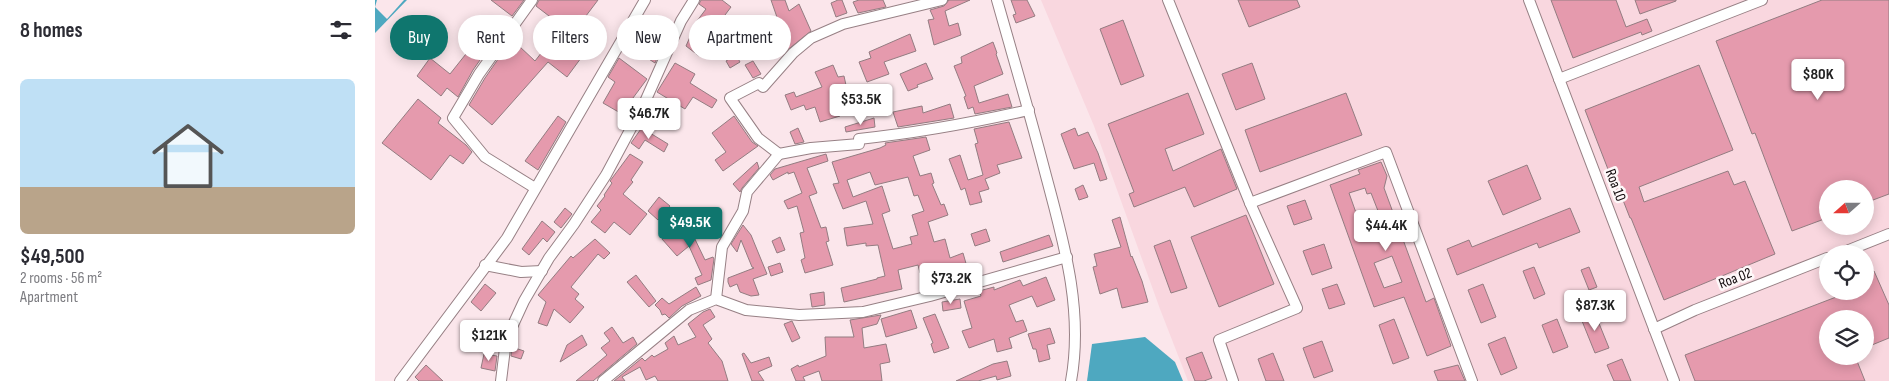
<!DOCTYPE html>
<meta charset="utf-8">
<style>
:root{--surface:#fff;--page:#f7f7f7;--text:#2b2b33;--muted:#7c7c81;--line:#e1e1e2;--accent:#0f766e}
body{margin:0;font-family:"Sofia Sans Condensed",sans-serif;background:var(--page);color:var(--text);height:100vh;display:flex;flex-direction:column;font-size:19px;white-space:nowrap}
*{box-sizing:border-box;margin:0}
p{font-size:16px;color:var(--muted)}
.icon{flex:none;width:28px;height:28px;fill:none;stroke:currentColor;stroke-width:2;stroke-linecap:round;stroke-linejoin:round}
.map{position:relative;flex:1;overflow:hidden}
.sheet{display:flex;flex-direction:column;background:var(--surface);width:375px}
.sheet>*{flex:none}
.top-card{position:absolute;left:15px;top:15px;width:475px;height:45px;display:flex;gap:10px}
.needle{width:32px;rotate:249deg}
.fabs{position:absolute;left:1444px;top:180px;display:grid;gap:10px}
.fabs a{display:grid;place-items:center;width:55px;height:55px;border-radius:50%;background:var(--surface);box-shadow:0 2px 12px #0003;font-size:25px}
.price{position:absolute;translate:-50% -42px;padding:0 11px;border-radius:5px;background:#fff;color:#222;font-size:16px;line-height:32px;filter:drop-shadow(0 1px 2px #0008)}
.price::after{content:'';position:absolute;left:50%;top:30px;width:15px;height:11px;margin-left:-8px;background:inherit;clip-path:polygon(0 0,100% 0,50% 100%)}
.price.current{background:var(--accent);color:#fff}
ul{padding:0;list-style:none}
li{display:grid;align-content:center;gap:10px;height:265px;padding:0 20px}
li+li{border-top:1px solid var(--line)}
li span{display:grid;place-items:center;height:155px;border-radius:8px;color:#555}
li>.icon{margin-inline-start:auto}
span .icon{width:90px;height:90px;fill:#fffc;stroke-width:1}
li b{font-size:21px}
h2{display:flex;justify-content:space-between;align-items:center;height:60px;padding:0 20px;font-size:21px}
.chip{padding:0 18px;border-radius:22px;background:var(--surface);box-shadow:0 2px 12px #0003;font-size:18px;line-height:45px}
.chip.current{background:var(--accent);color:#fff}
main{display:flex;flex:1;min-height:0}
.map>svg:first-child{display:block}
.built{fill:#f9d7df;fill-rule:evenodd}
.water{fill:#4ea8c0}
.pier{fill:#fbe6eb}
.building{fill:#e59aad;stroke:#937c81;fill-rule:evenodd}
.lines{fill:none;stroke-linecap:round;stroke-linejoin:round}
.minor-casing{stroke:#978085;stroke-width:12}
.minor{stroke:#fff;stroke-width:10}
.labels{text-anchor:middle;stroke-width:5;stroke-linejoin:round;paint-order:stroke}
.street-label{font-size:15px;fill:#11090b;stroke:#fef8f9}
</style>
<main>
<section class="sheet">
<h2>8 homes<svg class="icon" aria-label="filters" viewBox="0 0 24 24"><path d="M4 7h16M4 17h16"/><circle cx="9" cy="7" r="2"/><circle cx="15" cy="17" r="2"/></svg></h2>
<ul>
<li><span style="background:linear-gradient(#bfe0f5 70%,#b9a48a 0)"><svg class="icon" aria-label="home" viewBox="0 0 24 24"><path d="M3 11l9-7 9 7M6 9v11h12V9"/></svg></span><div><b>$49,500</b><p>2 rooms · 56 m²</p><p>Apartment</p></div></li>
</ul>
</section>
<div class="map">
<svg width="1514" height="381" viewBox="0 0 1514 381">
<rect width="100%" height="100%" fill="#fbe6eb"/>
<path class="built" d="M666 0H1514V381H813L785 309 719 126ZM1452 189H1490V226H1452ZM1452 254H1490V291H1452ZM1452 319H1490V356H1452Z"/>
<g class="water">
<path d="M0 0H32L0 33Z"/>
<path d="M770 337 800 362 808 381H712L717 344Z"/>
</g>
<path class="pier" d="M2 0H29L12 19 0 7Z"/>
<g class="building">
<path d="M116 0H149L137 16Z"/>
<path d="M164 0H223L189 45 206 58 192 77 173 62 117 125 94 105 110 78 128 52 135 57 144 46 160 61 187 26 161 6Z"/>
<path d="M326 0H347L356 7 335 35 339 37 324 56 311 46 322 21 331 9 324 4Z"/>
<path d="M396 0H410L414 11 424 4 436 31 410 52 396 28 404 23Z"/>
<path d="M463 0H467L472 13 461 17 456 3Z"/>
<path d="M484 0H508L511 7 483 13 478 2Z"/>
<path d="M574 0H595L570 11 574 26 583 23 586 35 559 45 553 20 559 19 555 10 569 6Z"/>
<path d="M636 0H652L660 16 641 23 638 15 641 14Z"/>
<path d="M863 0H922L925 7 874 27Z"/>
<path d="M1176 0H1241L1251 27 1272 19 1277 31 1267 35 1266 32 1198 58Z"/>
<path d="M1260 0H1301V1L1265 14Z"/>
<path d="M1447 0H1514V194L1490 203V189H1452V218L1417 231 1380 133 1377 134 1341 41Z"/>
<path d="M748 20 769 76 746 85 725 29Z"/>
<path d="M264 24 290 40 280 63 252 45Z"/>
<path d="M535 34 541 51 509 62 514 74 492 82 484 62 496 58 494 52Z"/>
<path d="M106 35 117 43 98 70 83 97 72 88 66 96 42 76 55 58 75 74Z"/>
<path d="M618 42 622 53 621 54 628 74 599 86 604 103 633 94 637 107 600 114 598 107 593 109 589 97 591 96 579 66 587 63 586 57Z"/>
<path d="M361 55 365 62 355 68 351 61Z"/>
<path d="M244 58 272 79 255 102 261 105 254 118 228 103 240 82 233 77Z"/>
<path d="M378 61 386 74 378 78 370 65Z"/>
<path d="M300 63 320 74 315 83 342 100 337 108 318 97 310 109 282 92Z"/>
<path d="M551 63 558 79 542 85 543 87 533 91 525 74Z"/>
<path d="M877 63 890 99 861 110 847 74Z"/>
<path d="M458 65 463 77 469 76 474 99 481 97 484 106 464 113 465 116 445 122 440 107 431 110 429 105 416 110 410 95 419 92 421 97 447 87 440 72Z"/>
<path d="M1324 65 1358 150 1264 187 1269 202 1353 171 1359 185 1370 181 1400 254 1289 300 1256 218H1255L1246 195H1243L1210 110Z"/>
<path d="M813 93 829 134 790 149 798 171 846 149 862 189 819 207 810 187 759 207 754 194 759 192 733 124Z"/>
<path d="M971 93 987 135 885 172 870 130Z"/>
<path d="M43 99 66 118 63 123 91 145 97 152 88 164 75 155 56 180 7 143Z"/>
<path d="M575 104 579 118 523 127 518 112 547 106 548 113Z"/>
<path d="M183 116 191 122 163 170 150 161Z"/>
<path d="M359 116 377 142 383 146 348 171 340 160 351 152 337 133Z"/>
<path d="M499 118 500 127 471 132 470 127Z"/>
<path d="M634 122 647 158 622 165 625 173 610 179 614 189 604 192 607 202 595 205 590 188 586 190 574 159 585 155 593 180 608 175 600 144 603 143 599 129Z"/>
<path d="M268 126 276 132 275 133 293 144 289 152 270 140 264 149 256 143Z"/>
<path d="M423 128 429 142 420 144 415 132Z"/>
<path d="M700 128 703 136 713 132 723 153 732 179 725 181 719 163 699 169 686 134Z"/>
<path d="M551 137 555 150 538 156 545 176 556 173 559 183 557 184 566 205 569 204 573 215 553 222 559 242 570 239 575 258 588 253 592 267 568 274 566 267 545 273 543 265 523 270 527 289 469 302 466 288 502 279V278L510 276 503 245 491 246V243L472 246 469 228 498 224 491 201 468 209 458 184 464 183 457 162 505 148 511 145 510 143ZM495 172 500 185 533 177 539 196 543 195 549 211 537 215 543 235 535 237 537 244 518 249 507 214 515 211 507 186 478 197 472 180Z"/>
<path d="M255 154 268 162 256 180 258 182 248 194 272 214 255 235 239 222 230 233 216 222 226 210 222 206 230 196 229 195 237 183 235 181Z"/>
<path d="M451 154 453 161 432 168 442 193 434 196 446 228 451 227 454 241 451 242 458 265 430 273 426 260 430 258 425 233 429 232 422 206 413 209 409 201 427 193 419 172 413 174V172L398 180 395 175 400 169Z"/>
<path d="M382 162 384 168 367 188 365 192 358 184Z"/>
<path d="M1006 162 1012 176 1009 188 1051 302 1059 298 1076 346 1052 356 1029 297 999 307 955 185 985 174 983 170ZM990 188 992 194 996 193 1005 216 985 224 974 193ZM1017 256 1027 282 1009 288 999 263Z"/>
<path d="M1152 165 1166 199 1128 215 1113 181Z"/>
<path d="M708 185 713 197 704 200 700 189Z"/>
<path d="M284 197 295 206 283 220 273 211Z"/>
<path d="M930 200 937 219 919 225 912 206Z"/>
<path d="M190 208 197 214 186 228 179 222Z"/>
<path d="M1195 208 1205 232 1164 248 1162 243 1082 275 1072 249 1094 240 1097 247Z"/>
<path d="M871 215 899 284 844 307 816 237Z"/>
<path d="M315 217 322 226 316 231 330 260 338 257 339 259 336 280 323 285 320 278 327 275 314 246 302 256 287 239 294 233H297Z"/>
<path d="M745 217 756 257 757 256 767 281 773 302 747 308 742 288 725 294 718 267 722 266 719 254 746 247 737 220Z"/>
<path d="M167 221 180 232 172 242 168 238 154 255 147 249Z"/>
<path d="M368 225 376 235 392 274 378 279 384 295 376 296 365 292 362 284 355 287 353 282V278L379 268 377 267 366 240 362 252 356 244Z"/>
<path d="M611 229 615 241 600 246 596 234Z"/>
<path d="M674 235 678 246 628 262 625 252Z"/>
<path d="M405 237 410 250 402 253 397 241Z"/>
<path d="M220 239 235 253 229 259 223 254 196 287 204 294 200 299 209 307 195 323 179 309 172 326 163 323 171 302 163 295 196 256 198 258Z"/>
<path d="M795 240 812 288 796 293 779 246Z"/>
<path d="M949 244 957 268 937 275 928 251Z"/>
<path d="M405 263 408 272 396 276 393 267Z"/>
<path d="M1159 267 1170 294 1159 299 1148 271Z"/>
<path d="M1214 267 1222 287 1214 290 1206 270Z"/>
<path d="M1499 271 1514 305V338L1492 347 1490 342V319H1452V356H1480L1490 381H1320L1310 355 1469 294 1468 291H1490V275Z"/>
<path d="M261 275 281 301 274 307 252 282Z"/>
<path d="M671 277 680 300 662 307 657 296 634 305 641 322 648 320 652 331 634 338 637 348 622 352 619 339 594 348 587 331 597 328 589 301 606 296 604 291 619 287V290L645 280 648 286Z"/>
<path d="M110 284 121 293 106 311 96 302Z"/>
<path d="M962 284 970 304 954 309 947 289Z"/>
<path d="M1108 284 1121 317 1106 323 1093 290Z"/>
<path d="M321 287 326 296 307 306 294 318 290 314 287 315 285 310 280 305 287 298 294 304Z"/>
<path d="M449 292 450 305 437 307 435 294Z"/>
<path d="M585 299 586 308 568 311 567 302Z"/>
<path d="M335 309 340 317 328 325 337 339 333 343 347 361 353 381H283L280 376 271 380 265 367 247 377 250 381H239L267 358 270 361 277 355 279 357 293 349 290 343 299 336 303 345 321 337 313 324 328 312Z"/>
<path d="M536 310 542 328 511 337 506 319Z"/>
<path d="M1219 311 1234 348 1220 353 1205 316Z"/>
<path d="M560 314 574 348 559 353 556 344 558 343 548 318Z"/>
<path d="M506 315 502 324 487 328 489 348 511 344 515 362 505 364 507 381H447L444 371 428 377 430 381H421L416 369 423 365 424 367 451 356 450 337H479L475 320Z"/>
<path d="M1019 319 1034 358 1018 364 1004 325Z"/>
<path d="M1182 319 1193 347 1178 353 1167 325Z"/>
<path d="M417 321 425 338 417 342 409 324Z"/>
<path d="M237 327 248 343 258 337 262 344 218 381H201L232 355 226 348 235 341 229 333Z"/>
<path d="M675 328 680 343 672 345 675 359 664 362 661 349H658L653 334Z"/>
<path d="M207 335 212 345 185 362 192 345Z"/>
<path d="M1130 337 1142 368 1126 375 1113 344Z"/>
<path d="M947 341 958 371 939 378 928 348Z"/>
<path d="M137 347 149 351 146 359 136 356Z"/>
<path d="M827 352 837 378 829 381H820L811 358Z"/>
<path d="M369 353 376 363 394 357 397 366 383 372 389 381H377L367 354Z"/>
<path d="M898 353 909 381H891L883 359Z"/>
<path d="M109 354 122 356 120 371 106 368Z"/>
<path d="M1247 359 1256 381H1239L1232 365Z"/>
<path d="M632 361 636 376 622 380 621 376 603 381H581L618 364Z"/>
<path d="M51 365 68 381H44L40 377Z"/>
<path d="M1083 365 1090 381H1063L1059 371Z"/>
</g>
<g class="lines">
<g class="minor-casing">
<g id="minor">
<path d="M157 0 104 74 78 118 110 157 160 188"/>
<path d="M622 0C638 57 655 114 670 172 688 240 709 309 696 381"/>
<path d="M793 0 875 203 922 308 844 340 858 381"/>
<path d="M1154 0 1299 381"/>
<path d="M1184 79 1387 0"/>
<path d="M404 154 436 148 484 144V139C542 133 597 123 654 110"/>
<path d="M875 203 1011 152 1097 381"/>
<path d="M1464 254 1514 234"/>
<path d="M110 265 146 272 167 271"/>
<path d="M341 299 347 247 368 211 372 192 404 154 383 138 355 98 384 83 388 87 418 53 436 38 468 24 567 0"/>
<path d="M1279 329 1320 310 1452 258"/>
<path d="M25 381 132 238 270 0"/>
<path d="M126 381 131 340 149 301 174 258 199 224 231 175 269 104 306 21 319 0"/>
<path d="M228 381 314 310 341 299 371 310 424 315 488 312 555 296 692 257"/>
</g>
</g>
<use href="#minor" class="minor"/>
</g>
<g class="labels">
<g class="street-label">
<text transform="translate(1241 185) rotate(69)" y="5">Roa 10</text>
<text transform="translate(1360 278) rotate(-21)" y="5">Roa 02</text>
</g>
</g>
</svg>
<div class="fabs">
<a><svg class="needle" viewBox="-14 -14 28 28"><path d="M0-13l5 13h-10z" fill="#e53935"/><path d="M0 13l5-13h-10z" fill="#7c7c81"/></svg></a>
<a><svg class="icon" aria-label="locate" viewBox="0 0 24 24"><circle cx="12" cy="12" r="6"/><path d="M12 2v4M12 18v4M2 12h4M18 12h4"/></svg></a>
<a><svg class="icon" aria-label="layers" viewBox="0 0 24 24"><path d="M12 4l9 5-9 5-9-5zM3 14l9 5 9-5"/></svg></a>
</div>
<b class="price" style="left:1443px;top:101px">$80K</b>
<b class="price" style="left:486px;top:126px">$53.5K</b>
<b class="price" style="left:274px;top:140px">$46.7K</b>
<b class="price current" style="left:315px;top:249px">$49.5K</b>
<b class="price" style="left:1011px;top:252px">$44.4K</b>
<b class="price" style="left:576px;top:305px">$73.2K</b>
<b class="price" style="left:1220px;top:332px">$87.3K</b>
<b class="price" style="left:114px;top:362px">$121K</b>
<div class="top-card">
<a class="chip current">Buy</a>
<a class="chip">Rent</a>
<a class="chip">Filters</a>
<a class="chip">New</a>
<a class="chip">Apartment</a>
</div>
</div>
</main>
